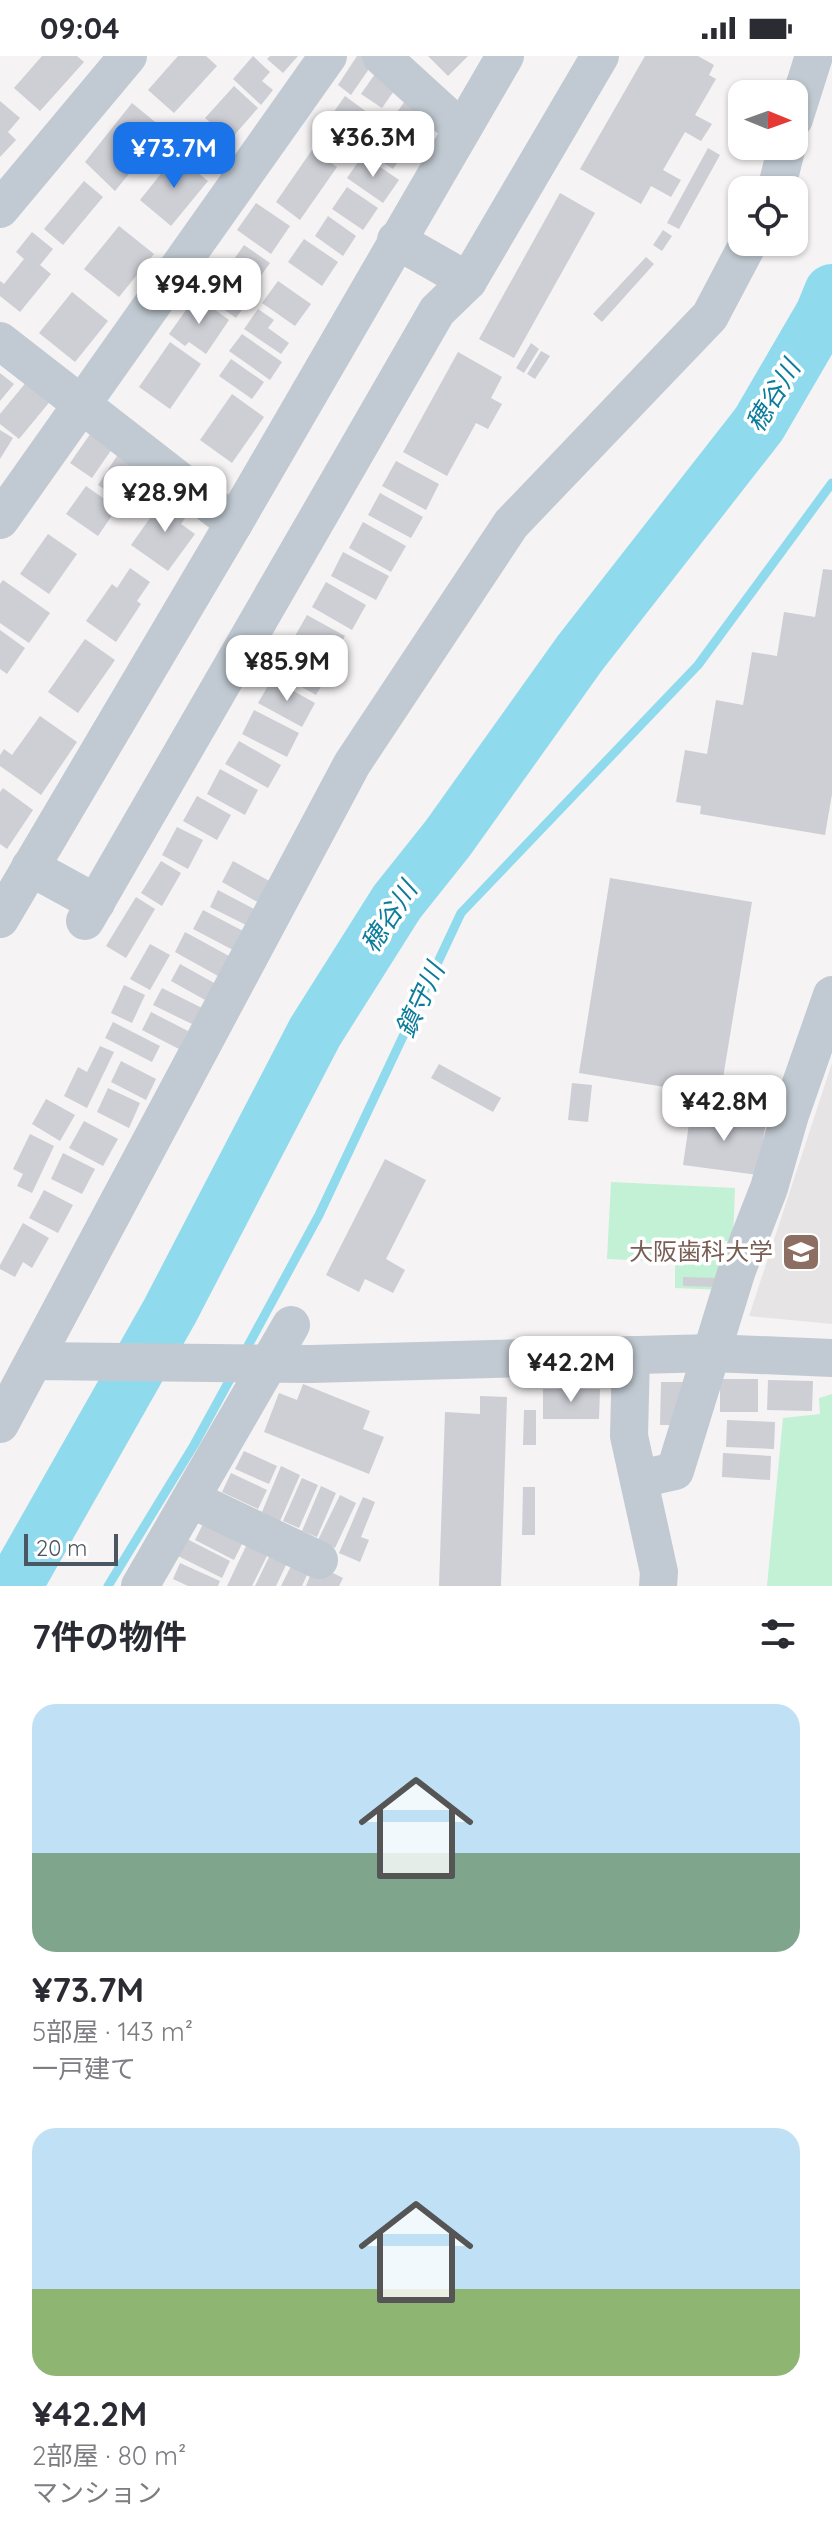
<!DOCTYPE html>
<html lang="ja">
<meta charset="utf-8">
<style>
:root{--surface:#fff;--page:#f2f2f3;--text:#2b2b33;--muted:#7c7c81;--accent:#1a73e8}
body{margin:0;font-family:Quicksand,"Noto Sans JP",sans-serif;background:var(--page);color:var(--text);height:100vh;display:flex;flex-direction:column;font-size:30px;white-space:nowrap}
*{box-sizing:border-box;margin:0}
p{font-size:26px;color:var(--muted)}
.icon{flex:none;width:44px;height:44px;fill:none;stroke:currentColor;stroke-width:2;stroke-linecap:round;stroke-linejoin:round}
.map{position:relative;height:1530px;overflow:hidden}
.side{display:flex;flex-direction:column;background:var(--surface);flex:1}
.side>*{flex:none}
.needle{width:52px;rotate:91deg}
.buttons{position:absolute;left:728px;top:24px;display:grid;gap:16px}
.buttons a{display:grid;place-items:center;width:80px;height:80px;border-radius:16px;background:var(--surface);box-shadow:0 2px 6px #0004;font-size:40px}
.scale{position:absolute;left:24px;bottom:20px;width:94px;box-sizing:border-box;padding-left:8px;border:4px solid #4a5661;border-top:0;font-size:22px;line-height:28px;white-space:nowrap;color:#4a5661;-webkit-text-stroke:6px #fff;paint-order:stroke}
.price{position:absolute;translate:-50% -68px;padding:0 18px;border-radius:16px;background:#fff;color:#222;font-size:26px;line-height:52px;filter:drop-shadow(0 2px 4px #0008)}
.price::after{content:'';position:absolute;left:50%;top:48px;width:24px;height:18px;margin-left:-12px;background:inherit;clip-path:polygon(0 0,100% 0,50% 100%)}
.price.on{background:var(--accent);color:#fff}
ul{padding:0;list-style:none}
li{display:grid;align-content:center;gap:16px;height:424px;padding:0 32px}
li span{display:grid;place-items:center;height:248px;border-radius:24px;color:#555}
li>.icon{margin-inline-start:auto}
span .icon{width:144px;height:144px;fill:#fffc;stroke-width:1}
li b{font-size:34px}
h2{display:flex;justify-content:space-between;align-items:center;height:96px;padding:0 32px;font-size:34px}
.status{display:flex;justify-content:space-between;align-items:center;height:56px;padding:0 40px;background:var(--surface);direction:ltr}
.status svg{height:22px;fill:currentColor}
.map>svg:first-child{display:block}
.education{fill:#e6e4e5}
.green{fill:#c3f1d5}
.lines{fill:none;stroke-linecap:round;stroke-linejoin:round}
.stream{stroke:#90daee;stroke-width:9}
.river{stroke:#90daee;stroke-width:56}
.building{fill:#cdcfd5}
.minor{stroke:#c1cad2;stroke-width:38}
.minor-bridge{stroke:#c1cad2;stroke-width:38}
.labels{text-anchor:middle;stroke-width:7;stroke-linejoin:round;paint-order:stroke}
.education-label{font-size:24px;fill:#785e54;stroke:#fff;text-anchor:end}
.water-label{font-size:26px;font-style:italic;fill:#0c7c9b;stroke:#fff}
</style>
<div class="status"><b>09:04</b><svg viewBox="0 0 49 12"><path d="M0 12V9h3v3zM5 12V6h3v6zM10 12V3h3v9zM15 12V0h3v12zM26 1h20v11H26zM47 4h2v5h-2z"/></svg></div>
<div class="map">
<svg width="832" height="1530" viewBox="0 0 832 1530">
<rect width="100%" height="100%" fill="#f5f3f3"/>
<path class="education" d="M832 1007V1268L749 1260Z"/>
<g class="green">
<path d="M611 1126 735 1132 733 1185H725L722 1234 675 1232V1206L607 1203Z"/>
<path d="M832 1338V1530H767L783 1362 820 1358 819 1342Z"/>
</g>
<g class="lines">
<g class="stream">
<path d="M243 1299 319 1159 461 857 698 609 832 427"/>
<path d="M108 1530 194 1389 234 1316"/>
</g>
<path class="river" d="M14 1530 170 1255 315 976 397 846 448 782 580 597 759 368 823 258 832 236"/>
</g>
<g class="building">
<path d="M42 0H77L84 6 40 55 14 32Z"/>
<path d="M178 0H206L217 10 174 57 148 34Z"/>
<path d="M253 0 270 16 262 25 273 34 261 49 233 23Z"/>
<path d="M270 0H298L283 17 267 3Z"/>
<path d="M357 0H363L373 7 351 39 338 29Z"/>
<path d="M428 0H468L448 20Z"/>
<path d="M645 0H698L714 9 709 19 716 23 695 59 712 68 701 85 685 76 663 114 681 124 671 141 651 130 641 148 580 113Z"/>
<path d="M375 18 396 32 382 52 361 38Z"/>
<path d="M234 30 258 52 230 84 205 62Z"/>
<path d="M345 40 375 62 350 98 319 77Z"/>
<path d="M0 45 20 62 8 76 16 84 0 101Z"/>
<path d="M405 45 425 60 420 66 429 73 416 90 387 70Z"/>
<path d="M132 47 160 70 141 93 146 97 115 135 85 106Z"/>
<path d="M376 69 408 91 393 113 361 92Z"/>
<path d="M194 70 209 82 212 79 224 89 208 109 181 87Z"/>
<path d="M708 92 720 99 679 173 667 167Z"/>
<path d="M312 94 337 111 300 164 276 146Z"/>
<path d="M176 99 208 125 171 170 140 144Z"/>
<path d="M363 99 399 124 383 147 347 122Z"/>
<path d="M84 125 103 141 63 189 44 173Z"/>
<path d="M347 131 378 152 363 174 332 153Z"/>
<path d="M560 137 595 157 514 302 479 283Z"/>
<path d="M256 147 290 170 271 198 237 174Z"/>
<path d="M328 160 356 180 343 200 315 180Z"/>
<path d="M119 170 154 198 119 241 84 213Z"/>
<path d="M663 174 672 180 662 195 653 189Z"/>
<path d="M32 176 53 193 40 209 51 218 20 256 0 240V225L4 228 24 203 16 196Z"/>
<path d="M304 183 338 206 322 230 288 206Z"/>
<path d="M244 189 270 207 253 231 227 213Z"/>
<path d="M646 201 654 208 602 266 593 258Z"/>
<path d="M278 225 311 248 295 270 262 247Z"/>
<path d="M225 233 246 248 236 262 215 247Z"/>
<path d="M72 236 108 265 75 306 39 277Z"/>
<path d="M196 240 229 264 206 298 189 286 185 290 169 278Z"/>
<path d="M258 253 274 264 268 272 289 287 281 298 244 273Z"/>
<path d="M242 278 282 306 270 324 229 295Z"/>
<path d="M170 286 201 308 170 353 139 331Z"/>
<path d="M531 287 539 293 524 317 516 312Z"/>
<path d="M541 295 550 300 535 323 527 318Z"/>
<path d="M458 296 502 321 491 342 502 348 488 373 476 367 447 420 403 396Z"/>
<path d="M231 303 264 326 252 343 219 320Z"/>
<path d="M0 317 14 328 0 345Z"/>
<path d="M28 324 52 343 19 383 0 368V358Z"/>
<path d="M232 338 264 361 232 407 200 384Z"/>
<path d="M0 374 13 382 0 403Z"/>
<path d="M93 374 114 390 92 422 70 407Z"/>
<path d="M117 400 136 413 116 441 98 429Z"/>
<path d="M396 405 439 428 426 454 382 430Z"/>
<path d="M86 430 117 452 98 480 66 458Z"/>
<path d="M380 437 423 461 411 482 368 459Z"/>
<path d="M167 438 190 455 181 468 195 478 168 515 131 489Z"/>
<path d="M363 466 406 490 391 516 349 492Z"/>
<path d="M48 478 77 498 49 538 20 518Z"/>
<path d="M343 496 389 520 376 544 331 520Z"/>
<path d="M130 512 150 526 137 545 141 548 116 586 86 565 112 528 117 532Z"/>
<path d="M823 513 832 514V738L825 779 700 758 701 750 676 746 685 694 707 698 716 644 743 649 752 596 777 600 784 556 815 561Z"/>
<path d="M3 524 50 557 29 587 0 567V528Z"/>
<path d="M326 526 366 549 352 574 312 551Z"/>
<path d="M307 559 345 580 329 609 291 587Z"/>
<path d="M0 574 25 592 7 618 0 613Z"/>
<path d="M85 583 115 604 78 657 48 636Z"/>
<path d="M286 593 329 617 316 639 273 615Z"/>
<path d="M272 623 315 647 302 671 258 647Z"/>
<path d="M254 654 299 677 287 701 242 678Z"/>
<path d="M40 660 77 686 41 739 0 710V699L4 693 12 699Z"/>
<path d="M239 685 281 709 268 732 225 708Z"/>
<path d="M220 713 258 734 245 759 207 738Z"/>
<path d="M3 732 33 754 7 793 0 788V736Z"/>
<path d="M197 740 231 759 217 784 183 765Z"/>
<path d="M177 771 203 784 188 813 162 799Z"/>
<path d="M161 805 181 817 162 850 141 837Z"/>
<path d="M233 805 273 827 261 848 222 826Z"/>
<path d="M610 822 752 846 720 1040 579 1017Z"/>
<path d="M218 834 256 854 248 870 210 851Z"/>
<path d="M136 841 155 853 126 902 106 890Z"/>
<path d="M203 854 243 875 233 894 193 873Z"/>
<path d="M185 876 229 900 218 920 175 896Z"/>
<path d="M150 888 170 899 150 934 130 923Z"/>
<path d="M180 908 216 928 207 945 171 925Z"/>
<path d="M124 929 145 939 132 967 111 957Z"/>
<path d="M162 932 202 952 194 969 153 949Z"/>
<path d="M151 956 188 975 179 993 142 974Z"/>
<path d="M113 966 160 990 152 1006 105 982Z"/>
<path d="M100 990 114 996 87 1052 64 1040 78 1011 87 1016Z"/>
<path d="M121 1005 156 1023 146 1044 111 1026Z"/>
<path d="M439 1008 501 1042 493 1056 431 1022Z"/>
<path d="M572 1027 592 1029 588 1066 568 1064Z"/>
<path d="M108 1032 140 1047 129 1072 97 1056Z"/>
<path d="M46 1043 75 1059 60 1085 32 1068Z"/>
<path d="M691 1054 766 1065 758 1119 683 1109Z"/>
<path d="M84 1065 118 1083 103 1110 69 1092Z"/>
<path d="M30 1078 54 1090 32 1137 17 1130 23 1118 13 1113Z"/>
<path d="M63 1097 95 1113 82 1138 51 1123Z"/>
<path d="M385 1103 426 1124 386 1203 405 1214 393 1237 365 1223 359 1236 326 1219Z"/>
<path d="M44 1134 73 1149 58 1177 29 1162Z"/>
<path d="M23 1167 49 1182 32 1212 23 1206 15 1221 0 1213V1209Z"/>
<path d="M683 1221 718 1222 717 1231 683 1230Z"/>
<rect x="720" y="1323" width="38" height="33"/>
<path d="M768 1324 813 1325 812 1355 767 1354Z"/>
<path d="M661 1326H684L671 1369H660Z"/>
<path d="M303 1328 370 1355 363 1373 384 1381 369 1418 264 1376 279 1337 297 1344Z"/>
<path d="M543 1333H600L599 1363H543Z"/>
<path d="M480 1340 507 1341 501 1530H439L445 1356 480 1358Z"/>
<path d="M524 1354H536V1389H523Z"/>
<path d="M727 1364 775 1366 774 1393 726 1391Z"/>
<path d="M244 1395 277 1410 269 1428 235 1413Z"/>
<path d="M723 1397 771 1400 770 1424 722 1421Z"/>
<path d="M281 1410 300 1419 280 1465 262 1456Z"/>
<path d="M231 1417 267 1434 258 1453 222 1436Z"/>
<path d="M302 1422 318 1429 299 1472 283 1465Z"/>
<path d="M321 1430 336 1437 317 1481 302 1475Z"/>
<path d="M523 1431H535V1479H522Z"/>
<path d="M340 1439 356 1447 335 1492 318 1484Z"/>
<path d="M363 1441 375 1446 361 1481 369 1484 360 1506 339 1497Z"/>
<path d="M206 1462 245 1482 234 1504 195 1484Z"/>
<path d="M187 1483 230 1505 222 1522 178 1500Z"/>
<path d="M247 1488 268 1498 252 1530H227Z"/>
<path d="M270 1499 287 1507 276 1530H255Z"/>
<path d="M180 1507 220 1525 218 1530H188L173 1523Z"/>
<path d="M291 1510 307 1519 302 1530H281Z"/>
<path d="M325 1513 343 1522 339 1530H306L312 1515Z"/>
</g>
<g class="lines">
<g class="minor">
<path d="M381 0 461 73"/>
<path d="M794 63 814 0"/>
<path d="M776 134 787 90"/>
<path d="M0 153 128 0"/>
<path d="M396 184 468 225"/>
<path d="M0 285 234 467"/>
<path d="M0 464 328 0"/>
<path d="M30 811 96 847"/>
<path d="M0 863 234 467 505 0"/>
<path d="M85 865 437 255 468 225 600 0"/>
<path d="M631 1299 629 1380 659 1516 658 1530"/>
<path d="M311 1308 712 1297 832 1302"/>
<path d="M0 1368 352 708 511 468 710 260 749 186"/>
<path d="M640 1423 675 1415 737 1214 769 1132 790 1059 832 939"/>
<path d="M191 1443 319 1504"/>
<path d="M140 1530 291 1269"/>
</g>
<path class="minor-bridge" d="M34 1305 311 1308"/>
</g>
<defs>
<g id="university-square" transform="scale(2)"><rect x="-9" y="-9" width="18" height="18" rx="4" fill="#8d6e63" stroke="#fff"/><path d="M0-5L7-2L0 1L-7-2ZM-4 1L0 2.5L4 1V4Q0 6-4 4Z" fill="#fff"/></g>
</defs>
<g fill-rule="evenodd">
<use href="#university-square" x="801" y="1196"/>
</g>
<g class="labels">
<g class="education-label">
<text x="773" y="1204">大阪歯科大学</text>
</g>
<g class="water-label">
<text transform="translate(773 340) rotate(-59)" y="9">穂谷川</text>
<text transform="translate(389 861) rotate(-57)" y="9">穂谷川</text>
<text transform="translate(420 944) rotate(-65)" y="9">鎮守川</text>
</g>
</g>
</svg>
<div class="buttons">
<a><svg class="needle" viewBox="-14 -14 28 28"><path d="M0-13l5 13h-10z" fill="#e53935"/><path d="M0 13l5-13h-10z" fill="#7c7c81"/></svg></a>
<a><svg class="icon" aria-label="locate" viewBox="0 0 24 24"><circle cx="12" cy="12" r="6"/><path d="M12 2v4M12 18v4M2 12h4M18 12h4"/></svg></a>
</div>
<div class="scale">20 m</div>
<b class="price" style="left:373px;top:123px">¥36.3M</b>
<b class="price on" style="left:174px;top:134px">¥73.7M</b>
<b class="price" style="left:199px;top:270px">¥94.9M</b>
<b class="price" style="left:165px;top:478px">¥28.9M</b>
<b class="price" style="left:287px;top:647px">¥85.9M</b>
<b class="price" style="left:724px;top:1087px">¥42.8M</b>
<b class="price" style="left:571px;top:1348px">¥42.2M</b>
</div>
<section class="side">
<h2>7件の物件<svg class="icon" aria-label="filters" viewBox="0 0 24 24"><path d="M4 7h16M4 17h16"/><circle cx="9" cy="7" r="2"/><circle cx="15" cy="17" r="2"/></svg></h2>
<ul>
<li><span style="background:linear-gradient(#bfe0f5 60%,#7fa58c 0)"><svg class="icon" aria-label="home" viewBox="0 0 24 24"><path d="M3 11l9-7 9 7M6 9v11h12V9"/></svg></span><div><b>¥73.7M</b><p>5部屋 · 143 m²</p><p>一戸建て</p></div></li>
<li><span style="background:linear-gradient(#bfe0f5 65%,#8fb573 0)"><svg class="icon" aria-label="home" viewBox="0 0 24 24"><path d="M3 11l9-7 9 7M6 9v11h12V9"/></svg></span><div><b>¥42.2M</b><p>2部屋 · 80 m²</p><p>マンション</p></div></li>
</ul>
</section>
